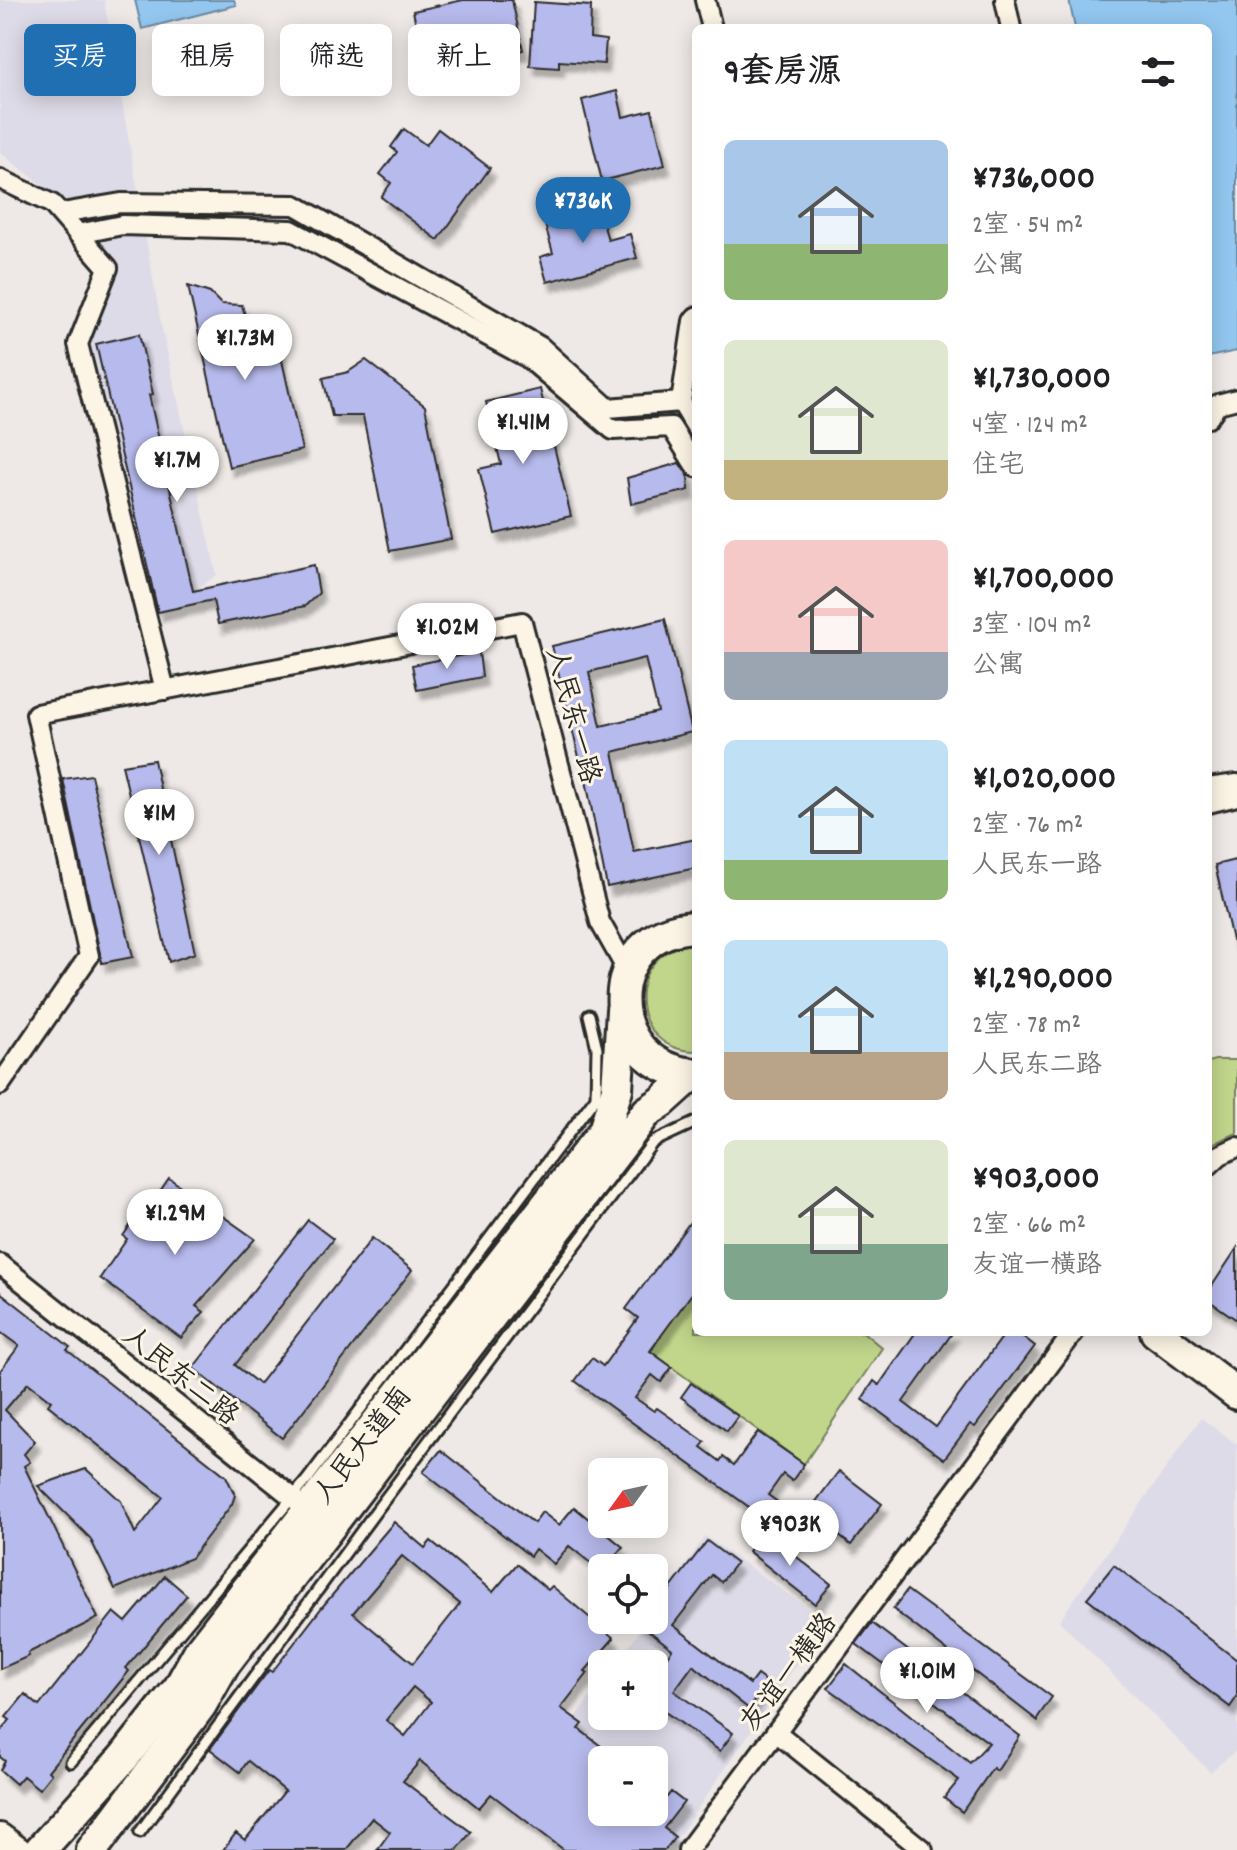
<!DOCTYPE html>
<html lang="zh">
<meta charset="utf-8">
<style>
:root{--surface:#fff;--page:#f6f6f6;--text:#202124;--muted:#757577;--accent:#1f6fb2}
body{margin:0;font-family:Dekko,"LXGW WenKai TC",sans-serif;background:var(--page);color:var(--text);height:100vh;display:flex;flex-direction:column;font-size:30px;white-space:nowrap}
*{box-sizing:border-box;margin:0}
p{font-size:26px;color:var(--muted)}
.icon{flex:none;width:44px;height:44px;fill:none;stroke:currentColor;stroke-width:2;stroke-linecap:round;stroke-linejoin:round}
.map{position:relative;flex:1;overflow:hidden}
.panel{position:absolute;left:692px;top:24px;width:520px;height:1312px;display:flex;flex-direction:column;background:var(--surface);border-radius:12px;box-shadow:0 4px 20px #0003}
.panel>*{flex:none}
.guide{position:absolute;left:24px;top:24px;width:548px;height:72px;display:flex;gap:16px}
.needle{width:52px;rotate:237deg}
.controls{position:absolute;left:588px;top:1458px;display:grid;gap:16px}
.controls a{display:grid;place-items:center;width:80px;height:80px;border-radius:12px;background:var(--surface);box-shadow:0 4px 20px #0003;font-size:40px}
.price{position:absolute;translate:-50% -68px;padding:0 18px;border-radius:28px;background:#fff;color:#222;font-size:26px;line-height:52px;filter:drop-shadow(0 2px 4px #0008)}
.price::after{content:'';position:absolute;left:50%;top:48px;width:24px;height:18px;margin-left:-12px;background:inherit;clip-path:polygon(0 0,100% 0,50% 100%)}
.price.selected{background:var(--accent);color:#fff}
ul{padding:0;list-style:none}
li{display:flex;align-items:center;gap:24px;height:200px;padding:0 32px}
li span{display:grid;place-items:center;flex:none;width:224px;height:160px;border-radius:12px;color:#555}
li>.icon{margin-inline-start:auto}
span .icon{width:96px;height:96px;fill:#fffc;stroke-width:1}
li b{font-size:34px}
h2{display:flex;justify-content:space-between;align-items:center;height:96px;padding:0 32px;font-size:34px}
.chip{padding:0 28px;border-radius:12px;background:var(--surface);box-shadow:0 4px 20px #0003;font-size:28px;line-height:72px}
.chip.selected{background:var(--accent);color:#fff}
.map>svg:first-child{display:block}
.built{fill:#dedbe8;fill-rule:evenodd}
.green{fill:#c1d68b;stroke:#76805b;stroke-width:2}
.water{fill:#93c7f0;stroke:#6989a1;stroke-width:2}
.building{fill:#b7baec;stroke:#2b2b2b;stroke-width:2;fill-rule:evenodd;filter:url(#shadow)}
.lines{fill:none;stroke-linecap:round;stroke-linejoin:round}
.service-casing{stroke:#2b2b2b;stroke-width:15}
.minor-casing{stroke:#2b2b2b;stroke-width:24}
.tertiary-casing{stroke:#2b2b2b;stroke-width:30}
.primary-casing{stroke:#2b2b2b;stroke-width:36}
.service{stroke:#fcf5e5;stroke-width:9}
.minor{stroke:#fcf5e5;stroke-width:18}
.tertiary{stroke:#fcf5e5;stroke-width:24}
.primary{stroke:#fcf5e5;stroke-width:30}
.labels{text-anchor:middle;stroke-width:6;stroke-linejoin:round;paint-order:stroke}
.street-label{font-size:28px;fill:#2b2b2b;stroke:#fcf5e5}
</style>
<div class="map">
<svg width="1237" height="1850" viewBox="0 0 1237 1850">
<defs>
<filter id="shadow"><feDropShadow dx="5" dy="9" stdDeviation="2" flood-color="#0004"/></filter>
</defs>
<rect width="100%" height="100%" fill="#eee9e6"/>
<filter id="ink" filterUnits="userSpaceOnUse"><feTurbulence type="fractalNoise" baseFrequency=".0125" numOctaves="2"/><feDisplacementMap in="SourceGraphic" scale="16" xChannelSelector="R" yChannelSelector="G"/><feConvolveMatrix kernelMatrix="1 2 1 2 8 2 1 2 1" color-interpolation-filters="sRGB"/></filter>
<g filter="url(#ink)">
<g class="built">
<path d="M0 0H104L162 329 217 575 151 621 87 350 102 232 0 152Z"/>
<path d="M1201 1418 1237 1444V1750L1210 1772 1059 1621Z"/>
<path d="M705 1536 827 1621 669 1850H637L531 1774 602 1682V1716H654V1664H616L648 1620H654V1611ZM602 1760H654V1812H602Z"/>
</g>
<g class="green">
<path d="M696 944V1051C624 1051 623 946 696 944Z"/>
<path d="M1215 1060H1237V1133L1208 1146V1062Z"/>
<path d="M696 1287V1332H863L882 1348 804 1464 651 1352 661 1335Z"/>
</g>
<g class="water">
<path d="M135 0H234L236 5 142 29Z"/>
<path d="M1069 0H1237V351L1208 357V28H1075Z"/>
</g>
<g class="building">
<path d="M463 0H512L523 50 455 65 452 51 436 55 431 31 418 34 413 11Z"/>
<path d="M534 2 591 6 590 38 606 40 604 64 559 61V68L530 66Z"/>
<path d="M617 91 623 117 652 110 665 165 602 181 582 100Z"/>
<path d="M404 129 426 145 438 129 490 168 438 240 381 197 391 183 380 174 397 152 391 147Z"/>
<path d="M598 206 608 240 630 234 637 258 547 282 540 257 553 253 544 221Z"/>
<path d="M188 286 210 293 221 304 242 305 248 325 275 329 302 450 229 467Z"/>
<path d="M139 334 153 394 149 395 193 591 314 565 319 593 305 606 218 624 213 600 158 612 96 344Z"/>
<path d="M366 360 425 406 451 539 390 551 363 416H332L323 378 348 372Z"/>
<path d="M540 389 571 516 495 534 479 469 501 464 486 402Z"/>
<path d="M679 463 688 475 689 490 631 504 627 478Z"/>
<path d="M665 619 692 732 613 752 634 852 696 839V868L607 887 582 760 580 761 552 646ZM645 658 658 712 601 726 589 672Z"/>
<path d="M479 652 482 677 417 690 412 665Z"/>
<path d="M154 760 195 953 169 962 122 765Z"/>
<path d="M91 775 133 957 102 963 63 779Z"/>
<path d="M1235 860 1237 869V940H1232L1215 865Z"/>
<path d="M169 1178 255 1239 196 1306 204 1312 181 1338 100 1278 127 1239 123 1236 141 1210 145 1213Z"/>
<path d="M696 1214V1288L650 1351 672 1367 661 1382 652 1375 635 1398 654 1411 657 1408 705 1442 701 1447 720 1461 723 1457 734 1465 758 1432 804 1464 792 1481 783 1474 768 1495 786 1508 774 1525 575 1381 592 1358 603 1366 638 1318 626 1309Z"/>
<path d="M308 1220 333 1239 235 1365 259 1384 372 1238 412 1270 282 1438 193 1368Z"/>
<path d="M1237 1248V1320L1208 1300V1292Z"/>
<path d="M0 1292 70 1347 67 1350 226 1476 235 1495 232 1504 191 1558 115 1589 90 1538 38 1486 86 1469 121 1501 135 1533 163 1497 48 1405 51 1401 28 1383 5 1410 35 1441 24 1454 30 1462 24 1466 98 1618 28 1653 29 1656 0 1669V1371L19 1346 0 1332Z"/>
<path d="M916 1332H953L903 1402 936 1427 1006 1332H1017L1035 1346 975 1427 970 1424 944 1459 862 1399 874 1381 879 1385Z"/>
<path d="M691 1383 738 1416 727 1431 681 1397Z"/>
<path d="M441 1450 534 1523 542 1512 559 1525 574 1507 623 1547 607 1568H602V1572L569 1546 554 1564 535 1549 530 1556 423 1472Z"/>
<path d="M839 1471 882 1504 851 1545 808 1512Z"/>
<path d="M394 1522 425 1548 431 1541 493 1592 517 1564 548 1590 552 1586 614 1638 585 1671 588 1673 561 1708 583 1724 579 1729 619 1760H602V1812H654V1787L667 1797 671 1792 684 1802 664 1828 675 1837 665 1850H564L491 1794 479 1808 420 1761 403 1781 471 1832 457 1850H377L390 1832 372 1818 346 1850H223L236 1833 245 1840 285 1791 248 1761 240 1772 210 1749 269 1670 272 1672 323 1606ZM402 1556 460 1604 413 1663 353 1613ZM413 1687 431 1702 405 1736 386 1720Z"/>
<path d="M764 1531 831 1584 815 1604 748 1551Z"/>
<path d="M707 1541 736 1563 721 1582 712 1575 673 1625 750 1684 757 1675 768 1683 749 1709 693 1665 674 1691 733 1733 720 1751 654 1704V1677L672 1649 635 1620H654V1610Z"/>
<path d="M1114 1565 1237 1660V1697L1230 1707 1087 1598Z"/>
<path d="M165 1576 187 1595 126 1668 129 1671 48 1771 51 1774 39 1789 23 1776 16 1784 0 1770 5 1761 0 1757V1732L10 1720 6 1717 25 1694 39 1706 114 1612 126 1622Z"/>
<path d="M907 1590 1052 1697 1038 1717V1721L893 1609Z"/>
<path d="M872 1623 1020 1736 997 1771 993 1768 962 1812 944 1798 959 1780 828 1688 846 1664 970 1763 989 1743 856 1644Z"/>
</g>
<g class="lines">
<g class="service-casing">
<g id="service">
<path d="M71 1762 307 1480 596 1097 597 1048 589 1015"/>
<path d="M140 1832 376 1511 653 1142 696 1122"/>
</g>
</g>
<g class="minor-casing">
<g id="minor">
<path d="M705 0 712 28"/>
<path d="M1005 0 1011 28"/>
<path d="M0 179 52 204 108 268 78 344 165 690"/>
<path d="M62 213 121 203 295 205 541 347 608 408 681 402 696 427"/>
<path d="M78 234 122 225 291 230 528 358 613 430 671 427 696 467"/>
<path d="M681 402 693 321 696 317"/>
<path d="M1208 418 1218 404 1237 399"/>
<path d="M1208 788 1237 784"/>
<path d="M1208 803 1237 796"/>
<path d="M0 1085 89 956 36 714 522 622 600 922 627 970"/>
<path d="M1208 1166 1220 1155 1237 1147"/>
<path d="M0 1264 316 1516"/>
<path d="M776 1732 923 1850"/>
<path d="M688 1850 1074 1332"/>
</g>
</g>
<g class="tertiary-casing">
<path id="tertiary" d="M0 1836 19 1850"/>
</g>
<g class="primary-casing">
<g id="primary">
<path d="M696 927C598 930 598 1068 696 1074"/>
<path d="M1156 1332 1237 1394"/>
<path d="M40 1850 124 1757 162 1709 179 1688 200 1650 604 1131 617 1089 622 1010"/>
<path d="M92 1850 201 1705 223 1666 647 1112 662 1102 693 1074"/>
</g>
</g>
<use href="#service" class="service"/>
<use href="#minor" class="minor"/>
<use href="#tertiary" class="tertiary"/>
<use href="#primary" class="primary"/>
</g>
</g>
<g class="labels">
<g class="street-label">
<text transform="translate(575 715) rotate(75)" y="10">人民东一路</text>
<text transform="translate(182 1374) rotate(39)" y="10">人民东二路</text>
<text transform="translate(361 1444) rotate(-52)" y="10">人民大道南</text>
<text transform="translate(787 1671) rotate(-53)" y="10">友谊一横路</text>
</g>
</g>
</svg>
<div class="controls">
<a><svg class="needle" viewBox="-14 -14 28 28"><path d="M0-13l5 13h-10z" fill="#e53935"/><path d="M0 13l5-13h-10z" fill="#757577"/></svg></a>
<a><svg class="icon" aria-label="locate" viewBox="0 0 24 24"><circle cx="12" cy="12" r="6"/><path d="M12 2v4M12 18v4M2 12h4M18 12h4"/></svg></a>
<a>+</a>
<a>−</a>
</div>
<b class="price selected" style="left:583px;top:245px">¥736K</b>
<b class="price" style="left:245px;top:382px">¥1.73M</b>
<b class="price" style="left:523px;top:466px">¥1.41M</b>
<b class="price" style="left:177px;top:504px">¥1.7M</b>
<b class="price" style="left:447px;top:671px">¥1.02M</b>
<b class="price" style="left:159px;top:857px">¥1M</b>
<b class="price" style="left:175px;top:1257px">¥1.29M</b>
<b class="price" style="left:790px;top:1568px">¥903K</b>
<b class="price" style="left:927px;top:1715px">¥1.01M</b>
<div class="guide">
<a class="chip selected">买房</a>
<a class="chip">租房</a>
<a class="chip">筛选</a>
<a class="chip">新上</a>
</div>
<section class="panel">
<h2>9套房源<svg class="icon" aria-label="filters" viewBox="0 0 24 24"><path d="M4 7h16M4 17h16"/><circle cx="9" cy="7" r="2"/><circle cx="15" cy="17" r="2"/></svg></h2>
<ul>
<li><span style="background:linear-gradient(#a9c7e8 65%,#8fb573 0)"><svg class="icon" aria-label="home" viewBox="0 0 24 24"><path d="M3 11l9-7 9 7M6 9v11h12V9"/></svg></span><div><b>¥736,000</b><p>2室 · 54 m²</p><p>公寓</p></div></li>
<li><span style="background:linear-gradient(#dfe7d0 75%,#c2b280 0)"><svg class="icon" aria-label="home" viewBox="0 0 24 24"><path d="M3 11l9-7 9 7M6 9v11h12V9"/></svg></span><div><b>¥1,730,000</b><p>4室 · 124 m²</p><p>住宅</p></div></li>
<li><span style="background:linear-gradient(#f6c9c9 70%,#9aa5b1 0)"><svg class="icon" aria-label="home" viewBox="0 0 24 24"><path d="M3 11l9-7 9 7M6 9v11h12V9"/></svg></span><div><b>¥1,700,000</b><p>3室 · 104 m²</p><p>公寓</p></div></li>
<li><span style="background:linear-gradient(#bfe0f5 75%,#8fb573 0)"><svg class="icon" aria-label="home" viewBox="0 0 24 24"><path d="M3 11l9-7 9 7M6 9v11h12V9"/></svg></span><div><b>¥1,020,000</b><p>2室 · 76 m²</p><p>人民东一路</p></div></li>
<li><span style="background:linear-gradient(#bfe0f5 70%,#b9a48a 0)"><svg class="icon" aria-label="home" viewBox="0 0 24 24"><path d="M3 11l9-7 9 7M6 9v11h12V9"/></svg></span><div><b>¥1,290,000</b><p>2室 · 78 m²</p><p>人民东二路</p></div></li>
<li><span style="background:linear-gradient(#dfe7d0 65%,#7fa58c 0)"><svg class="icon" aria-label="home" viewBox="0 0 24 24"><path d="M3 11l9-7 9 7M6 9v11h12V9"/></svg></span><div><b>¥903,000</b><p>2室 · 66 m²</p><p>友谊一横路</p></div></li>
</ul>
</section>
</div>
